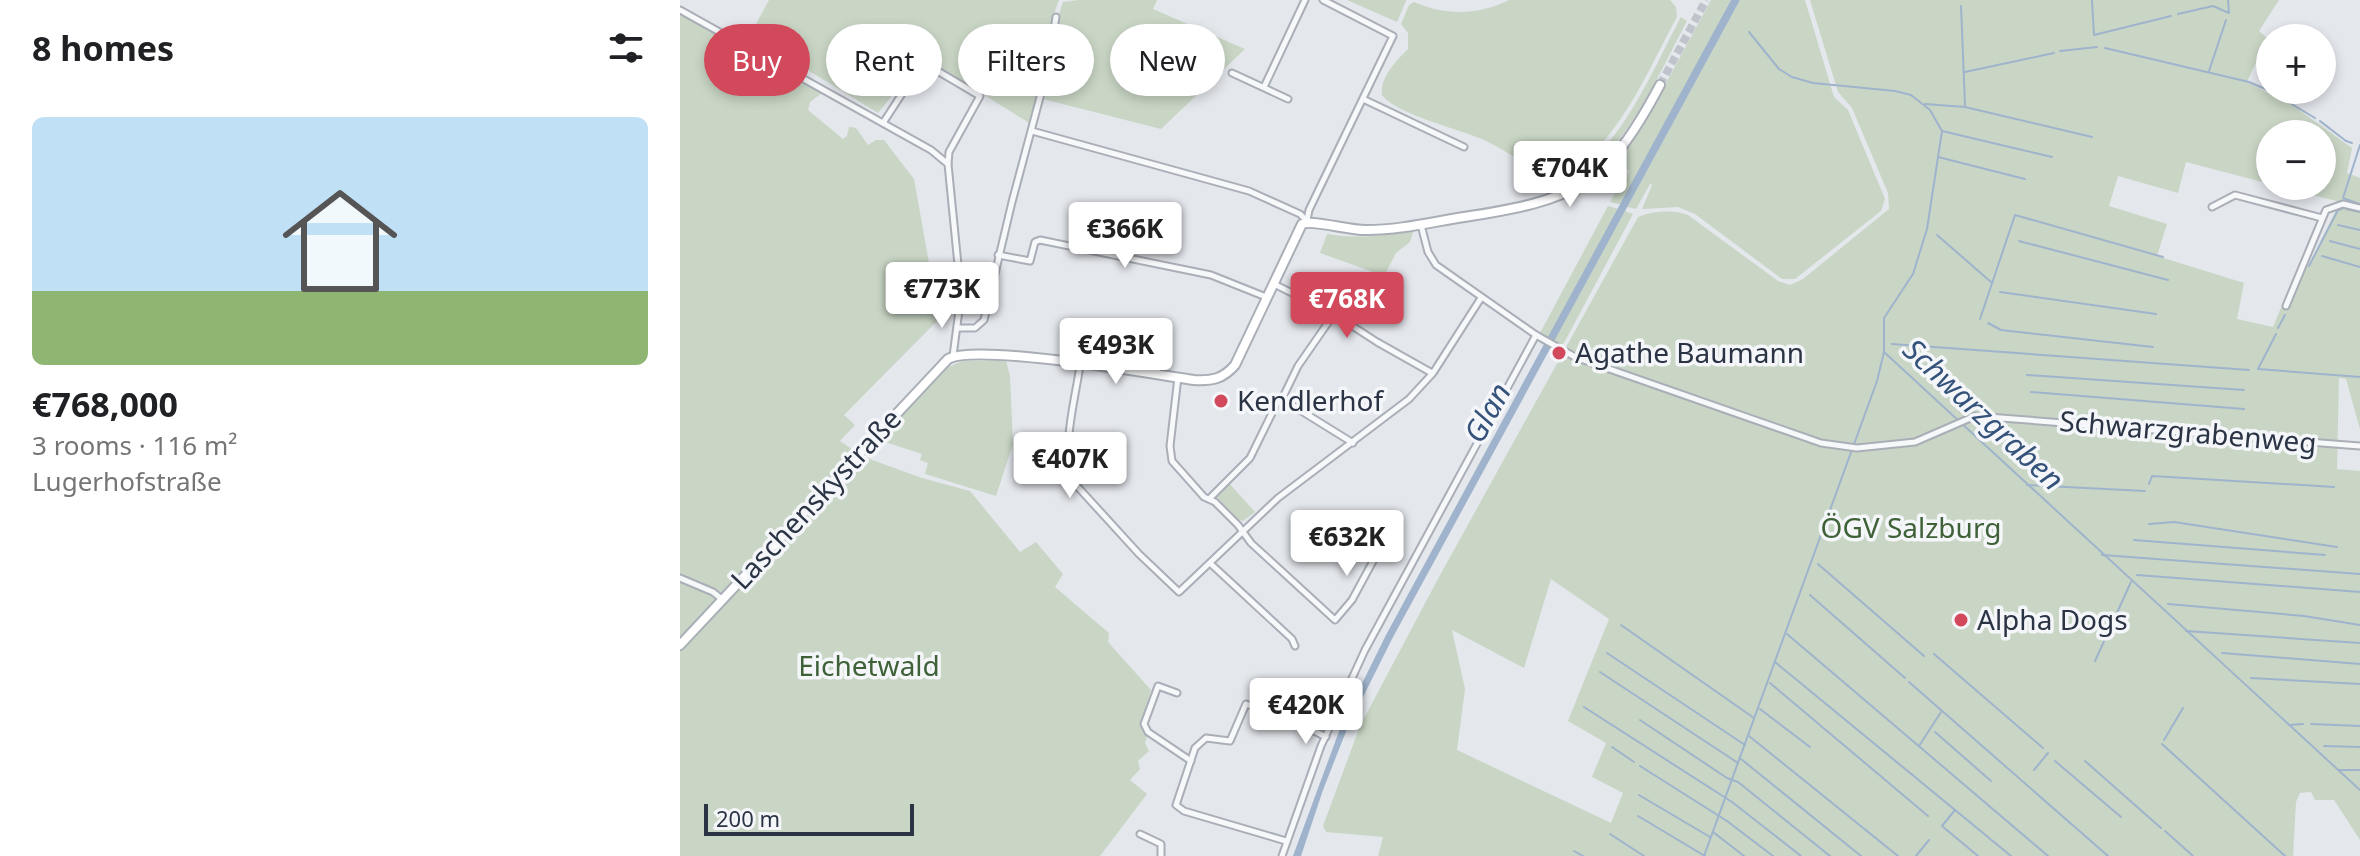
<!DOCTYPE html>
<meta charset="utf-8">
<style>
:root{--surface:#fff;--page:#f2f2f2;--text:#202124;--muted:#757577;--line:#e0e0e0;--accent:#d1495b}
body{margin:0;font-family:"Noto Sans",sans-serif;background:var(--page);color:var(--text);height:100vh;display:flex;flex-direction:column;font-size:30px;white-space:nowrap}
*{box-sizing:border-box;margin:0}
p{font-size:26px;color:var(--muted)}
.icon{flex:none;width:44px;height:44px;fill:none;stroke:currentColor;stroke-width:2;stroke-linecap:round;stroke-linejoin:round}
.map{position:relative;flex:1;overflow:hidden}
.drawer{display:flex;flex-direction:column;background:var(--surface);width:680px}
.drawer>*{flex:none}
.guide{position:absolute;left:24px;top:24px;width:760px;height:72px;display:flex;gap:16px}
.controls{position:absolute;left:1576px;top:24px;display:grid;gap:16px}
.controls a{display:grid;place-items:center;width:80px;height:80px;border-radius:50%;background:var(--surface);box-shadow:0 4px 12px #0003;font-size:40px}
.scale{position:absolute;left:24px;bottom:20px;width:210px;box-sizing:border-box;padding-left:8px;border:4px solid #2b3445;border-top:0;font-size:22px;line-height:28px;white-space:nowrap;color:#2b3445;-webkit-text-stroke:6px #f4f6f9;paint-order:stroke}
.price{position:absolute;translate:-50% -68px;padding:0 18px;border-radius:8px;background:#fff;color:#222;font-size:26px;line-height:52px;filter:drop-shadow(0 2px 4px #0008)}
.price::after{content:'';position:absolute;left:50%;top:48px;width:24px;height:18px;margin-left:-12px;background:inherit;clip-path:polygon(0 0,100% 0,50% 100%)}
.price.active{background:var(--accent);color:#fff}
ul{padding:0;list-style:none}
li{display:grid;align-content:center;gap:16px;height:424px;padding:0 32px}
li+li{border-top:2px solid var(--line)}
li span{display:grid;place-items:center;height:248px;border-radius:12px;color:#555}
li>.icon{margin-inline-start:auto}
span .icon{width:144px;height:144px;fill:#fffc;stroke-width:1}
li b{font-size:34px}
h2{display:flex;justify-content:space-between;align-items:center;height:96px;padding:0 32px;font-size:34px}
.tag{padding:0 28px;border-radius:36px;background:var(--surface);box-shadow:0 4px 12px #0003;font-size:28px;line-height:72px}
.tag.active{background:var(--accent);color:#fff}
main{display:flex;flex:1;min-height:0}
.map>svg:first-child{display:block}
.green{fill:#c9d6c5;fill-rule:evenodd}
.water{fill:#9fb4cc}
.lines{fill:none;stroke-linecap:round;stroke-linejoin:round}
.stream{stroke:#9fb4cc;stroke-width:2}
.secondary-tunnel{stroke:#bfc3cb;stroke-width:8;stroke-dasharray:8 4;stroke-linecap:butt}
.street-casing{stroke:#a9aeb7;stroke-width:9}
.secondary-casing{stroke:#a9aeb7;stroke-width:12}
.street{stroke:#f7f8fa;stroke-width:5}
.secondary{stroke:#fff;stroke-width:8}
.poi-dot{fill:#d1495b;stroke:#f4f6f9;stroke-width:3}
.labels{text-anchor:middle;stroke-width:7;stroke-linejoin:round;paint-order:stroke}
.poi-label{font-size:28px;fill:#2b3445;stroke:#f4f6f9;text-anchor:start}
.street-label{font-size:28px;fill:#2b3445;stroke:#f4f6f9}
.park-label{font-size:28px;fill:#3f6138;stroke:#f4f6f9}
.water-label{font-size:30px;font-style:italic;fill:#34527a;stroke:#f4f6f9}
</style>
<main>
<section class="drawer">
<h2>8 homes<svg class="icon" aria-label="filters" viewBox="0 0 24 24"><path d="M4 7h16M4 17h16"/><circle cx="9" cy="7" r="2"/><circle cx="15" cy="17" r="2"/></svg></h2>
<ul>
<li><span style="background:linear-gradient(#bfe0f5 70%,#8fb573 0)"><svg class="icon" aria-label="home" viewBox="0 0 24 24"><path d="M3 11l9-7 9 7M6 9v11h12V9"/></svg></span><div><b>€768,000</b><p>3 rooms · 116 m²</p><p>Lugerhofstraße</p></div></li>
</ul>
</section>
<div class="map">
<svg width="1680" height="856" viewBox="0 0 1680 856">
<rect width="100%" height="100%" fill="#e4e7ec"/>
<g class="green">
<path d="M89 0H379L374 14 372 45 351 124 203 32 181 69 215 92 198 113 70 35Z"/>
<path d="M399 0H477L473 9 565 49 481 129 363 99 377 20 383 2Z"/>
<path d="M667 0H726V1L717 22Z"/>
<path d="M829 0H990L996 7 997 17C969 68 946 126 901 164L881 162 884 170C875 173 868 172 859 169 840 162 823 149 804 140 780 129 717 115 702 95 700 77 716 61 728 49V33L721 24 729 5 734 2C765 16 799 15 829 0Z"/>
<path d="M1031 0H1051L942 205 930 202 949 171 937 161 970 113Z"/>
<path d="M1060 0H1125L1154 97 1168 110 1205 199 1201 211 1115 279H1102L1015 214 998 207 962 209 972 185 970 184 956 209 947 207Z"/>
<path d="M1130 0H1599L1579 31 1587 38 1567 82 1615 107 1672 148 1667 173 1680 178V429L1666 379 1659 378 1657 469 1680 471V840L1654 800H1635L1631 792 1620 793 1616 802 1613 856H698L703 837 646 832 643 826 680 726 759 577 958 217C971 211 993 209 1008 215L1098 281 1110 285 1123 279 1209 209 1208 193 1172 108 1158 92ZM1590 134H1642V186H1599L1660 202 1628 266 1619 264 1593 327 1557 319 1564 283 1477 256 1487 224 1429 206 1438 176 1498 193 1506 162 1590 184ZM871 579 929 619 888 721 926 743 912 777 943 793 931 823 777 750 785 689 772 630 844 668Z"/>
<path d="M0 13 142 93 130 102 128 110 163 139 167 136 169 127 176 128 188 145 196 140H204L234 179 259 319 164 415 175 425 160 441 184 457 242 478 290 491 340 552 356 542 383 574 375 587 429 633 428 642 471 690 460 726 468 734 465 743 469 751 458 761 460 769 450 780 467 794 420 856H0Z"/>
<path d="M1001 17 1007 21C970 90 946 158 871 194L868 184C933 171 972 70 1001 17Z"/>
<path d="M928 206 939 209 868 338 860 333Z"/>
<path d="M945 211 953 214 885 341 882 345 874 341Z"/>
<path d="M734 230 730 242 716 253 704 276 640 253 647 234C678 239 704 236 734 230Z"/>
<path d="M326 360 330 376 333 444 316 496 245 474 248 463 240 460 242 454 199 440 268 367 283 361Z"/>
<path d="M548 482 575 512 563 521 557 519 536 496Z"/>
</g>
<path class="water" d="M1051 0H1060L712 639 667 729 643 790 621 856H613L661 726 706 635Z"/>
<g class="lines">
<g class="stream">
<path d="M1412 0 1414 35 1491 16"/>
<path d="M1281 6 1285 105"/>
<path d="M1498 14 1533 6 1549 13 1548 0"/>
<path d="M1069 32 1099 69 1112 77 1133 83 1215 91 1231 95 1250 110 1262 131 1247 229 1233 274 1204 318V352L1680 790"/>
<path d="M1425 48 1569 82 1590 91 1635 118"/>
<path d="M1380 51 1417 47"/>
<path d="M1529 71 1546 20"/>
<path d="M1285 72 1374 53"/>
<path d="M1245 104 1285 107 1412 137"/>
<path d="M1640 121 1666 141 1672 143"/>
<path d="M1262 131 1372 157"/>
<path d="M1680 145 1663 198 1680 204"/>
<path d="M1258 157 1345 179"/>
<path d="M1666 209 1680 212"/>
<path d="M1658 225 1680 230"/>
<path d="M1257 235 1311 282"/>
<path d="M1339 241 1488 280"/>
<path d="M1650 241 1680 249"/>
<path d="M1642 256 1680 267"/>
<path d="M1629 266 1658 210 1662 209"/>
<path d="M1320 292 1476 314"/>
<path d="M1300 319 1335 215 1483 257"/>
<path d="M1308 323 1321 330 1473 347"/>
<path d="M1598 328 1605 315"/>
<path d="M1596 334 1578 369 1680 377"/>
<path d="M1212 344 1569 370"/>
<path d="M1347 375 1564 390"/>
<path d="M1351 392 1564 409"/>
<path d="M1469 484 1472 476 1654 487"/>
<path d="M1347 485 1465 491"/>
<path d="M1469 524 1494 522 1657 547"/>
<path d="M1454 540 1645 555"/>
<path d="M1422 555 1680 574"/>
<path d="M1138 564 1244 656"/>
<path d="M1457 575 1680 592"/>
<path d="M1130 595 1225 678"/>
<path d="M1488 604 1624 616 1680 625"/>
<path d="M941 625 1074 718"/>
<path d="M1506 631 1680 643"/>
<path d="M1107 634 1368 856"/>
<path d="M927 653 1065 745"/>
<path d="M1542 653 1680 664"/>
<path d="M1254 654 1363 748"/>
<path d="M1415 661 1451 582"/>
<path d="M1095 662 1331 856"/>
<path d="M920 672 1058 763"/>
<path d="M1571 678 1680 684"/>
<path d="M1229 682 1428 856"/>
<path d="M1090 683 1248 816"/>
<path d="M904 707 1052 802 1121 856"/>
<path d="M1080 709 1130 747"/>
<path d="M960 720 1047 778 1058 782 1150 856"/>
<path d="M1631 724 1680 726"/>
<path d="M1609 725 1623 724"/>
<path d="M1255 732 1311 781"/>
<path d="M1069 736 1218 856"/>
<path d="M1484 740 1503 708"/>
<path d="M1482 744 1605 856"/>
<path d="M1239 746 1261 712"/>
<path d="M1644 746 1680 747"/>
<path d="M932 747 954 762"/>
<path d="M1061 759 1181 856"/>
<path d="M1375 761 1441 817"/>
<path d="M1405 761 1481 828"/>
<path d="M960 766 1047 821 1093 856"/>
<path d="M1354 770 1368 753"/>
<path d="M1658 770H1680"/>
<path d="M959 795 1030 837"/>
<path d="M1275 810 1262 826 1298 856"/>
<path d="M958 816 1025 856"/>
<path d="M1485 831 1513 856"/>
<path d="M1033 832 1064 856"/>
<path d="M930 834 964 856"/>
<path d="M894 851 903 856"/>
<path d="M1024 856 1197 381 1204 352"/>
<path d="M1236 856 1249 840"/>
</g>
<path class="secondary-tunnel" d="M980 85 1026 0"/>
<g class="street-casing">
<g id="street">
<path d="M0 10 251 150 268 164 281 295 273 356"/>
<path d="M552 73 608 99"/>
<path d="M584 87 625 0"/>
<path d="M683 99 784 147"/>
<path d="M203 123 240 66 244 63 300 96 269 152 268 164"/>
<path d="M352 131 569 191 620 214 627 221"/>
<path d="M1532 207 1555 195 1642 218"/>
<path d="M627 220 629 210 713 36 643 0"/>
<path d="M741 225 748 252 756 265 856 335 895 357 1141 443 1177 448 1235 442 1295 416 1680 446"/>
<path d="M318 255 350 261 355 242 360 240 531 275 586 297"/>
<path d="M594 284 654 314 697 342 752 373"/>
<path d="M1606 306 1646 210 1663 204 1680 208"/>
<path d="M427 327 483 338 477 374"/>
<path d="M277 328H295L304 320 332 202 367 71 376 17"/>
<path d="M400 365C396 397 378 458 396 485L459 554 499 592 598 498 729 399 753 373 801 298"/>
<path d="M498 377 490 446 492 461 524 497 535 502 558 525 571 543 655 620 672 600 699 550"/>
<path d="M602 399 673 443"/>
<path d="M529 499 570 458 598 401 602 399 618 366 654 314"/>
<path d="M531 564 612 639 615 646"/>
<path d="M0 578 33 592 43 600"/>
<path d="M497 693 478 686 464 724 468 732 511 761"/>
<path d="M460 834 481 844V856"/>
<path d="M606 841 504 811 496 805 515 748 526 738 550 741 566 704 612 720 646 737"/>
<path d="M602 856 641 746 685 650 856 335"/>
</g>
</g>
<g class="secondary-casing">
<path id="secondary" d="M0 645 268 359C297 343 472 374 514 380 532 381 543 379 555 365L622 224C632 219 671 231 687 230 720 230 752 222 784 217 895 200 926 187 980 85"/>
</g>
<use href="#street" class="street"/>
<use href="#secondary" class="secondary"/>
</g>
<g class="poi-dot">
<circle cx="879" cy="353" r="8"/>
<circle cx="541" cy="401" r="8"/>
<circle cx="1281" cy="620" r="8"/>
</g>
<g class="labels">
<g class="poi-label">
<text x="895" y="363">Agathe Baumann</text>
<text x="557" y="411">Kendlerhof</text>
<text x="1297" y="630">Alpha Dogs</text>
</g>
<g class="street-label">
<text transform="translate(1508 432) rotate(5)" y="10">Schwarzgrabenweg</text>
<text transform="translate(136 499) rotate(-47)" y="10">Laschenskystraße</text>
</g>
<g class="park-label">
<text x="1231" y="538">ÖGV Salzburg</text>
<text x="189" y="676">Eichetwald</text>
</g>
<g class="water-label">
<text transform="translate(808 413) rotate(-61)" y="10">Glan</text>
<text transform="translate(1303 415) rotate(43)" y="10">Schwarzgraben</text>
</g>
</g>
</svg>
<div class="controls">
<a>+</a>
<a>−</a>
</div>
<div class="scale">200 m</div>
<b class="price" style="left:890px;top:209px">€704K</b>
<b class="price" style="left:445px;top:270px">€366K</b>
<b class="price" style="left:262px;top:330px">€773K</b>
<b class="price active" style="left:667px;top:340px">€768K</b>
<b class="price" style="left:436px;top:386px">€493K</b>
<b class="price" style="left:390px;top:500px">€407K</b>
<b class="price" style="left:667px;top:578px">€632K</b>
<b class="price" style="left:626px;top:746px">€420K</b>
<div class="guide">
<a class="tag active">Buy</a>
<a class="tag">Rent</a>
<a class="tag">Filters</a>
<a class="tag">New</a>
</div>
</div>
</main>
